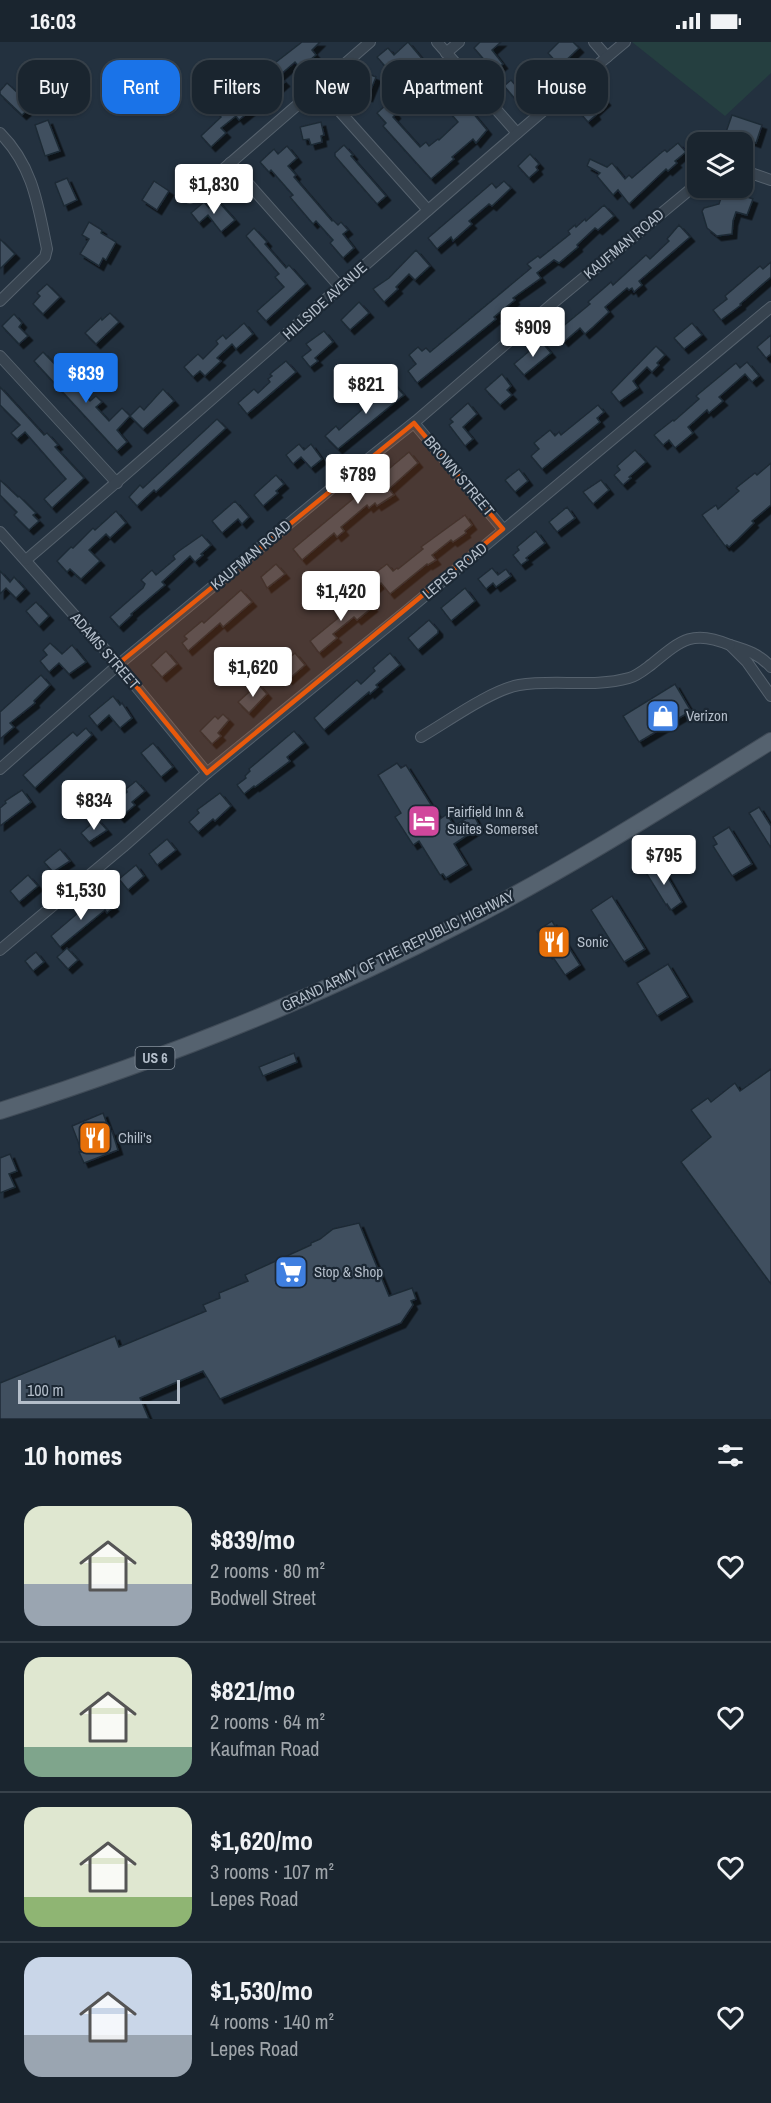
<!DOCTYPE html>
<meta charset="utf-8">
<style>
:root{--surface:#1a252f;--page:#232d37;--text:#f1f3f6;--muted:#9fa5aa;--line:#38424b;--accent:#1a73e8}
body{margin:0;font-family:"Archivo Narrow",sans-serif;background:var(--page);color:var(--text);height:100vh;display:flex;flex-direction:column;font-size:22px;white-space:nowrap}
*{box-sizing:border-box;margin:0}
p{font-size:20px;color:var(--muted)}
.icon{flex:none;width:33px;height:33px;fill:none;stroke:currentColor;stroke-width:2;stroke-linecap:round;stroke-linejoin:round}
.map{position:relative;height:1377px;overflow:hidden}
.sheet{display:flex;flex-direction:column;background:var(--surface);flex:1}
.sheet>*{flex:none}
.hud{position:absolute;left:18px;top:18px;width:735px;height:54px;display:flex;gap:12px}
.controls{position:absolute;left:687px;top:90px;display:grid;gap:12px}
.controls a{display:grid;place-items:center;width:66px;height:66px;border-radius:12px;background:var(--surface);box-shadow:0 2px 4px #0004,0 0 0 2px var(--line);font-size:30px}
.scale{position:absolute;left:18px;bottom:15px;width:162px;box-sizing:border-box;padding-left:6px;border:3px solid #b4beca;border-top:0;font-size:16px;line-height:21px;white-space:nowrap;color:#b4beca;-webkit-text-stroke:4px #1c2834;paint-order:stroke}
.price{position:absolute;translate:-50% -51px;padding:0 14px;border-radius:6px;background:#fff;color:#222;font-size:20px;line-height:39px;filter:drop-shadow(0 2px 3px #0008)}
.price::after{content:'';position:absolute;left:50%;top:36px;width:18px;height:14px;margin-left:-9px;background:inherit;clip-path:polygon(0 0,100% 0,50% 100%)}
.price.active{background:var(--accent);color:#fff}
ul{padding:0;list-style:none}
li{display:flex;align-items:center;gap:18px;height:150px;padding:0 24px}
li+li{border-top:2px solid var(--line)}
li span{display:grid;place-items:center;flex:none;width:168px;height:120px;border-radius:18px;color:#555}
li>.icon{margin-inline-start:auto}
span .icon{width:72px;height:72px;fill:#fffc;stroke-width:1}
li b{font-size:26px}
h2{display:flex;justify-content:space-between;align-items:center;height:72px;padding:0 24px;font-size:26px}
.tag{padding:0 21px;border-radius:18px;background:var(--surface);box-shadow:0 2px 4px #0004,0 0 0 2px var(--line);font-size:21px;line-height:54px}
.tag.active{background:var(--accent);color:#fff}
.status{display:flex;justify-content:space-between;align-items:center;height:42px;padding:0 30px;background:var(--surface);direction:ltr}
.status svg{height:16px;fill:currentColor}
.map>svg:first-child{display:block}
.green{fill:#253f40}
.building{fill:#3f505e;stroke:#1e2a36;stroke-width:1.5;filter:url(#shadow)}
.lines{fill:none;stroke-linecap:round;stroke-linejoin:round}
.minor-casing{stroke:#55616d;stroke-width:12}
.primary-casing{stroke:#414c58;stroke-width:18}
.minor{stroke:#37434f;stroke-width:10}
.primary{stroke:#55626f;stroke-width:16}
.marked{fill:#e8590c;fill-opacity:0.2;stroke:#e8590c;stroke-width:4.5;stroke-linejoin:round}
.labels{text-anchor:middle;stroke-width:4.5;stroke-linejoin:round;paint-order:stroke}
.shield{fill:#1c2834;stroke:#86919d;stroke-width:1.5}
.shield-label{font-size:14px;font-weight:bold;fill:#b4beca}
.street-label{font-size:15px;fill:#b4beca;stroke:#1c2834}
.poi-label{font-size:15px;fill:#b4beca;stroke:#1c2834;text-anchor:start}
</style>
<div class="status"><b>16:03</b><svg viewBox="0 0 49 12"><path d="M0 12V9h3v3zM5 12V6h3v6zM10 12V3h3v9zM15 12V0h3v12zM26 1h20v11H26zM47 4h2v5h-2z"/></svg></div>
<div class="map">
<svg width="771" height="1377" viewBox="0 0 771 1377">
<defs>
<filter id="shadow"><feDropShadow dx="4.5" dy="4.5" stdDeviation="0" flood-color="#0009"/></filter>
</defs>
<rect width="100%" height="100%" fill="#23313f"/>
<path class="green" d="M632 0H771V31L725 74Z"/>
<g class="building">
<path d="M302 0H320L312 8 316 13 300 26 295 20 279 34 285 40 269 54 264 49 250 61 254 66 239 78 236 74 221 86 226 91 211 105 201 94 221 75 219 73 226 67 228 69 251 50 248 47 265 32 259 26 267 19 271 24Z"/>
<path d="M408 0 424 19 427 17 433 23 424 30 420 26 414 31 404 19 391 31 377 15 388 6 394 13Z"/>
<path d="M480 0H501L492 8 503 22 494 29 474 6Z"/>
<path d="M559 0H573L579 6 560 24 548 11Z"/>
<path d="M538 23 546 33 535 42 537 44 517 59 504 44 511 38 516 44Z"/>
<path d="M364 30 376 35 368 55 356 50Z"/>
<path d="M447 40 487 88 476 101 473 97 452 115 454 117 431 137 383 84 386 81 377 71 387 62 396 72 393 75 420 105 426 100 429 104 438 97 439 98 458 80 434 52Z"/>
<path d="M7 41 32 64 22 73 0 52V49Z"/>
<path d="M597 49 606 59 594 70 596 73 588 80 581 72 588 66 584 61Z"/>
<path d="M732 73 762 83 756 101 726 90Z"/>
<path d="M48 78 60 109 45 114 35 83Z"/>
<path d="M321 80 324 93 321 94 322 100 311 103 309 97 303 98 300 85Z"/>
<path d="M678 101 686 110 675 119 677 121 668 129 666 127 629 162 618 148 613 153 597 134 600 131 587 124 590 117 607 125 612 121 625 137 629 133 632 136 662 110 665 108 667 110Z"/>
<path d="M344 103 353 113 351 114 386 154 377 162 335 114V111Z"/>
<path d="M287 104 297 116 288 124 296 133 294 135 332 179 333 178 338 183 341 180 348 188 343 192 354 206 343 216 330 201 333 198 316 179 313 182 290 155 293 153 271 128 269 130 260 120 274 107 278 112Z"/>
<path d="M530 112 539 122 536 125 538 128 529 136 518 124Z"/>
<path d="M67 136 77 158 64 164 55 141Z"/>
<path d="M154 139 169 149 157 168 142 158Z"/>
<path d="M504 139 511 146 492 164 489 162 469 179 472 182 453 199 451 195 437 207 428 196 492 141 496 146Z"/>
<path d="M723 150 738 155 739 152 753 157 747 173 736 170 733 179 732 192 717 194 707 186 702 169 704 166 719 162Z"/>
<path d="M217 158 235 178 221 190 208 173 199 181 191 171 204 160 209 166Z"/>
<path d="M604 163 614 174 598 188 595 186 577 203 578 205 559 221 554 218 537 231 541 236 513 256 515 258 494 275 496 277 417 341 408 329 416 322 409 313 418 305 422 309 426 306 430 310 531 226 527 222 538 214 540 216 570 192 568 189 575 183 576 185 585 177 586 179Z"/>
<path d="M89 180 102 188 101 191 116 200 106 218 103 216 99 224 80 212 89 197 82 193Z"/>
<path d="M679 183 690 195 639 239 642 243 634 250 632 246 629 248 627 246 605 265 609 270 593 285 585 292 580 286 564 300 556 290 590 262 588 260 611 240 613 243 646 213 650 217 669 199 667 197Z"/>
<path d="M254 186 267 200 265 202 286 226 289 223 306 242 266 279 257 269 284 245 275 235 279 232 246 194Z"/>
<path d="M0 197 15 212 0 227Z"/>
<path d="M416 208 430 224 415 238 409 232 396 245 398 247 384 260 373 247 389 236Z"/>
<path d="M771 220V235L740 262 741 263 721 278 713 268 727 257 725 254 760 224 763 227Z"/>
<path d="M47 242 60 255 43 272 33 262 40 254 37 251Z"/>
<path d="M359 260 369 271 350 288 341 278Z"/>
<path d="M110 271 119 280 96 302 85 291 101 276 102 278Z"/>
<path d="M14 272 22 281 19 285 28 294 19 302 2 284Z"/>
<path d="M244 281 253 292 236 307 232 302 217 316 221 319 205 334 200 329 193 335 184 325 198 312 203 317 218 302 216 299 223 293 226 297Z"/>
<path d="M692 281 702 293 684 307 674 296Z"/>
<path d="M324 289 333 300 315 316 318 319 310 325 302 315 311 308 306 302Z"/>
<path d="M771 293V312L766 316 757 305Z"/>
<path d="M541 299 551 311 524 333 514 322Z"/>
<path d="M656 304 665 313 657 321 659 323 652 330 647 325 633 339 638 346 619 360 611 350Z"/>
<path d="M43 310 90 359 96 354 102 360 96 365 109 379 122 366 130 374 117 388 127 400 117 409 34 319Z"/>
<path d="M286 319 296 330 247 372 238 361 254 347 258 351 270 340 268 337 272 334 270 332Z"/>
<path d="M747 320 759 334 752 340 745 332 719 355 723 359 709 371 707 368 688 385 693 391 675 406 669 398 663 403 654 393 673 378 674 379 699 357 696 354 736 321 740 326Z"/>
<path d="M502 332 511 344 507 348 512 353 500 363 485 347Z"/>
<path d="M392 340 404 353 338 407 325 394 336 384 339 388 365 365 372 357 367 351 375 344 380 351Z"/>
<path d="M0 345 44 393 47 391 58 403 55 405 84 436 52 466 44 457 66 437 25 390 17 397 11 391 20 383 0 363Z"/>
<path d="M163 347 174 359 143 387 130 374 140 364 144 368Z"/>
<path d="M468 361 477 372 463 385 473 397 465 404 449 383 453 380 450 377Z"/>
<path d="M598 363 604 370 597 376 600 380 542 427 531 414 539 407 534 401 550 388 555 394 559 390 561 393Z"/>
<path d="M217 377 226 386 156 450 154 448 137 464 129 455 140 443 143 446Z"/>
<path d="M299 402 304 408 311 402 322 417 311 426 301 415 293 422 286 413Z"/>
<path d="M635 408 646 420 629 435 631 436 623 443 614 433 620 428 617 424Z"/>
<path d="M409 410 418 421 389 447 394 453 377 464 375 461 369 466 367 463 341 485 344 489 337 495 334 491 302 518 293 507Z"/>
<path d="M771 421V463L752 479 754 481 738 497 729 505 727 503 725 504 702 473 716 463 718 467 739 449 736 446 755 431 757 433Z"/>
<path d="M519 427 528 439 515 450 505 438Z"/>
<path d="M276 433 284 442 276 449 278 451 263 464 254 453Z"/>
<path d="M0 438 18 455 19 454 36 471 33 473 39 479 29 488 14 473 17 470 0 453Z"/>
<path d="M601 438 609 448 593 462 583 450Z"/>
<path d="M235 459 249 475 242 482 238 477 222 491 212 479Z"/>
<path d="M567 465 575 476 557 490 549 480Z"/>
<path d="M116 469 126 481 110 496 106 492 89 508 100 519 81 537 70 527 67 530 57 519 71 505 73 506 93 486 95 488Z"/>
<path d="M465 473 472 483 465 489 466 491 453 500 451 498 432 513 436 518 428 523 427 522 390 552 381 541 370 550 362 541 387 522 393 529 397 526 398 527 423 507 421 505Z"/>
<path d="M536 489 545 501 526 516 528 518 521 523 513 513 519 508 517 505Z"/>
<path d="M202 493 211 503 201 512 203 513 195 520 190 514 162 540 165 543 131 572 132 573 119 585 110 575 143 546 145 542 141 538 152 528 156 533 175 517 173 514 179 509Z"/>
<path d="M276 522 285 532 267 546 261 535Z"/>
<path d="M492 526 498 533 506 527 511 534 496 545 493 541 486 547 478 537Z"/>
<path d="M0 529 10 540 14 535 25 547 16 556 6 546 0 552Z"/>
<path d="M465 546 475 559 451 579 441 566Z"/>
<path d="M241 548 252 560 223 585 220 581 188 609 182 601 187 597 184 594 202 579 204 581Z"/>
<path d="M364 553 373 565 357 578 354 575 333 592 337 596 319 611 310 599 338 576 334 570 345 561 348 565Z"/>
<path d="M36 560 49 574 39 584 26 569Z"/>
<path d="M429 578 438 588V591L418 608 408 596Z"/>
<path d="M50 601 62 612 72 603 86 620 69 632 59 621 49 630 40 619 47 613 43 608Z"/>
<path d="M166 609 177 622 162 635 151 623Z"/>
<path d="M295 611 305 623 288 638 285 634 279 639 272 631Z"/>
<path d="M390 611 400 623 376 643 378 645 370 652 369 650 324 688 314 676 357 638 361 642 375 629 373 626Z"/>
<path d="M41 633 50 643 34 659 35 661 10 681 14 685 0 697V670Z"/>
<path d="M258 642 267 652 249 671 238 660Z"/>
<path d="M675 642 691 669 639 700 623 674Z"/>
<path d="M113 654 120 663 122 661 132 676 120 686 109 673 97 684 89 674Z"/>
<path d="M223 672 229 678 218 691 221 694 212 702 200 689 215 674 218 677Z"/>
<path d="M86 686 92 693 35 746 23 733 73 690 77 694Z"/>
<path d="M294 689 304 701 287 715 290 719 255 745 254 744 244 752 237 743 246 736 245 734 250 729 249 727Z"/>
<path d="M153 701 173 725 161 735 141 711Z"/>
<path d="M397 721 401 726 406 723 440 777 447 772 454 784 473 772 480 785 454 802 467 823 446 836 443 832 440 833 419 799 413 803 395 775 401 771 378 733Z"/>
<path d="M136 739 145 749 132 760 135 763 120 776 110 765 127 750 126 747Z"/>
<path d="M22 748 31 760 0 784V766L6 761 5 759Z"/>
<path d="M220 751 231 764 215 779 213 777 198 790 189 780 199 771 197 768Z"/>
<path d="M759 765 771 784V806L749 771Z"/>
<path d="M97 777 107 788 89 800 81 791Z"/>
<path d="M729 785 752 822 732 834 713 804 717 802 713 795Z"/>
<path d="M167 797 176 808 157 823 149 812Z"/>
<path d="M60 807 70 819 53 830 44 820Z"/>
<path d="M659 820 682 860 671 868 667 862 666 863 645 829Z"/>
<path d="M136 823 144 834 128 848 119 837Z"/>
<path d="M28 833 38 844 19 860 10 849Z"/>
<path d="M612 854 645 907 624 920 591 868Z"/>
<path d="M106 855 114 865 107 871 105 868 60 905 51 894 93 858 97 863Z"/>
<path d="M552 879 580 923 565 933 550 911 548 912 542 902 544 901 537 889Z"/>
<path d="M67 906 78 918 68 927 57 915Z"/>
<path d="M36 910 44 920 33 929 25 919Z"/>
<path d="M668 922 688 955 657 974 637 941Z"/>
<path d="M294 1011 297 1020 263 1034 259 1025Z"/>
<path d="M771 1027V1242L681 1120 711 1095 691 1068 708 1056 711 1060 735 1041 740 1049Z"/>
<path d="M103 1071 110 1090 112 1089 118 1108 84 1121 79 1110H82L72 1084Z"/>
<path d="M10 1112 17 1129 9 1132 15 1145 0 1151V1116Z"/>
<path d="M359 1181 389 1254 412 1246 416 1257 411 1259 413 1263 401 1281 220 1357 203 1329 140 1356 149 1377H0V1341L115 1294 119 1305 206 1269 203 1263 220 1256 219 1251 248 1239 245 1233 311 1203V1201L320 1197 333 1187Z"/>
</g>
<g class="lines">
<g class="minor-casing">
<g id="minor">
<path d="M437 0 517 91"/>
<path d="M594 0 607 15"/>
<path d="M446 11 459 0"/>
<path d="M317 44 428 168"/>
<path d="M0 91C33 124 38 163 47 207L45 215 0 259"/>
<path d="M230 121 340 245"/>
<path d="M742 128 771 138"/>
<path d="M190 156 370 0"/>
<path d="M0 314 117 441"/>
<path d="M414 381 503 487"/>
<path d="M0 490 116 620 207 731"/>
<path d="M26 518C227 347 422 169 625 0"/>
<path d="M771 625C759 612 747 608 730 603L747 620 771 654"/>
<path d="M421 695C447 680 491 648 519 643 555 637 593 646 629 636 637 634 645 627 652 622 681 598 693 587 730 603"/>
<path d="M0 727 118 623 338 441 416 379 552 262 698 141"/>
<path d="M0 908 123 805 207 731 409 567 771 265"/>
</g>
</g>
<g class="primary-casing">
<path id="primary" d="M0 1069C157 1019 311 959 458 883 566 828 668 763 771 699"/>
</g>
<use href="#minor" class="minor"/>
<use href="#primary" class="primary"/>
</g>
<path class="marked" d="M414 381 503 487 207 731 118 622Z"/>
<defs>
<g id="shop-square" transform="scale(1.725)"><rect x="-9" y="-9" width="18" height="18" rx="4" fill="#3f7fe0" stroke="#1c2834"/><path d="M-5-2.5h2.3a2.7 3.5 0 0 1 5.4 0H5L5.5 6h-11ZM-1.5-2.5h3a1.5 2.3 0 0 0-3 0Z" fill="#fff"/></g>
<g id="hotel-square" transform="scale(1.725)"><rect x="-9" y="-9" width="18" height="18" rx="4" fill="#d1479c" stroke="#1c2834"/><path d="M-6-4.5h1.5V1H6V5H4.5V3h-9V5H-6ZM-4 0a1.8 1.8 0 1 1 3.6 0ZM.5 0V-2.5h3Q6-2.5 6 0Z" fill="#fff"/></g>
<g id="restaurant-square" transform="scale(1.725)"><rect x="-9" y="-9" width="18" height="18" rx="4" fill="#e8710a" stroke="#1c2834"/><path d="M-5-6h1v4h1v-4h1v4h1v-4h1v5L-1.5 .5V6h-2V.5L-5-1ZM5-6V6H3V1.5H1.5Q1.5-4 5-6Z" fill="#fff"/></g>
<g id="supermarket-square" transform="scale(1.725)"><rect x="-9" y="-9" width="18" height="18" rx="4" fill="#3f7fe0" stroke="#1c2834"/><path d="M-6-5.5h2.5l.6 2H6L4.5 2H-2.5L-4.4-4H-6ZM-1.5 3.2a1.3 1.3 0 1 0 .1 0ZM3 3.2a1.3 1.3 0 1 0 .1 0Z" fill="#fff"/></g>
</defs>
<g fill-rule="evenodd">
<use href="#shop-square" x="663" y="674"/>
<use href="#hotel-square" x="424" y="779"/>
<use href="#restaurant-square" x="554" y="900"/>
<use href="#restaurant-square" x="95" y="1096"/>
<use href="#supermarket-square" x="291" y="1230"/>
</g>
<g class="labels">
<rect class="shield" x="135.5" y="1005" width="39" height="22" rx="4.5"/>
<g class="shield-label">
<text x="155" y="1021">US 6</text>
</g>
<g class="street-label">
<text transform="translate(624 202) rotate(-40)" y="5">KAUFMAN ROAD</text>
<text transform="translate(325 259) rotate(-42)" y="5">HILLSIDE AVENUE</text>
<text transform="translate(459 434) rotate(50)" y="5">BROWN STREET</text>
<text transform="translate(251 513) rotate(-40)" y="5">KAUFMAN ROAD</text>
<text transform="translate(455 529) rotate(-40)" y="5">LEPES ROAD</text>
<text transform="translate(105 609) rotate(49)" y="5">ADAMS STREET</text>
<text transform="translate(398 909) rotate(-26)" y="5">GRAND ARMY OF THE REPUBLIC HIGHWAY</text>
</g>
<g class="poi-label">
<text x="686" y="679">Verizon</text>
<text x="447" y="775">Fairfield Inn &amp;<tspan x="447" dy="17">Suites Somerset</tspan></text>
<text x="577" y="905">Sonic</text>
<text x="118" y="1101">Chili's</text>
<text x="314" y="1235">Stop &amp; Shop</text>
</g>
</g>
</svg>
<div class="controls">
<a><svg class="icon" aria-label="layers" viewBox="0 0 24 24"><path d="M12 4l9 5-9 5-9-5zM3 14l9 5 9-5"/></svg></a>
</div>
<div class="scale">100 m</div>
<b class="price" style="left:214px;top:173px">$1,830</b>
<b class="price" style="left:533px;top:316px">$909</b>
<b class="price active" style="left:86px;top:362px">$839</b>
<b class="price" style="left:366px;top:373px">$821</b>
<b class="price" style="left:358px;top:463px">$789</b>
<b class="price" style="left:341px;top:580px">$1,420</b>
<b class="price" style="left:253px;top:656px">$1,620</b>
<b class="price" style="left:94px;top:789px">$834</b>
<b class="price" style="left:664px;top:844px">$795</b>
<b class="price" style="left:81px;top:879px">$1,530</b>
<div class="hud">
<a class="tag">Buy</a>
<a class="tag active">Rent</a>
<a class="tag">Filters</a>
<a class="tag">New</a>
<a class="tag">Apartment</a>
<a class="tag">House</a>
</div>
</div>
<section class="sheet">
<h2>10 homes<svg class="icon" aria-label="filters" viewBox="0 0 24 24"><path d="M4 7h16M4 17h16"/><circle cx="9" cy="7" r="2"/><circle cx="15" cy="17" r="2"/></svg></h2>
<ul>
<li><span style="background:linear-gradient(#dfe7d0 65%,#9aa5b1 0)"><svg class="icon" aria-label="home" viewBox="0 0 24 24"><path d="M3 11l9-7 9 7M6 9v11h12V9"/></svg></span><div><b>$839/mo</b><p>2 rooms · 80 m²</p><p>Bodwell Street</p></div><svg class="icon" aria-label="heart" viewBox="0 0 24 24"><path d="M12 20l-8-8c-3-5 5-10 8-4 3-6 11-1 8 4z"/></svg></li>
<li><span style="background:linear-gradient(#dfe7d0 75%,#7fa58c 0)"><svg class="icon" aria-label="home" viewBox="0 0 24 24"><path d="M3 11l9-7 9 7M6 9v11h12V9"/></svg></span><div><b>$821/mo</b><p>2 rooms · 64 m²</p><p>Kaufman Road</p></div><svg class="icon" aria-label="heart" viewBox="0 0 24 24"><path d="M12 20l-8-8c-3-5 5-10 8-4 3-6 11-1 8 4z"/></svg></li>
<li><span style="background:linear-gradient(#dfe7d0 75%,#8fb573 0)"><svg class="icon" aria-label="home" viewBox="0 0 24 24"><path d="M3 11l9-7 9 7M6 9v11h12V9"/></svg></span><div><b>$1,620/mo</b><p>3 rooms · 107 m²</p><p>Lepes Road</p></div><svg class="icon" aria-label="heart" viewBox="0 0 24 24"><path d="M12 20l-8-8c-3-5 5-10 8-4 3-6 11-1 8 4z"/></svg></li>
<li><span style="background:linear-gradient(#c9d6e8 65%,#9aa5b1 0)"><svg class="icon" aria-label="home" viewBox="0 0 24 24"><path d="M3 11l9-7 9 7M6 9v11h12V9"/></svg></span><div><b>$1,530/mo</b><p>4 rooms · 140 m²</p><p>Lepes Road</p></div><svg class="icon" aria-label="heart" viewBox="0 0 24 24"><path d="M12 20l-8-8c-3-5 5-10 8-4 3-6 11-1 8 4z"/></svg></li>
</ul>
</section>
